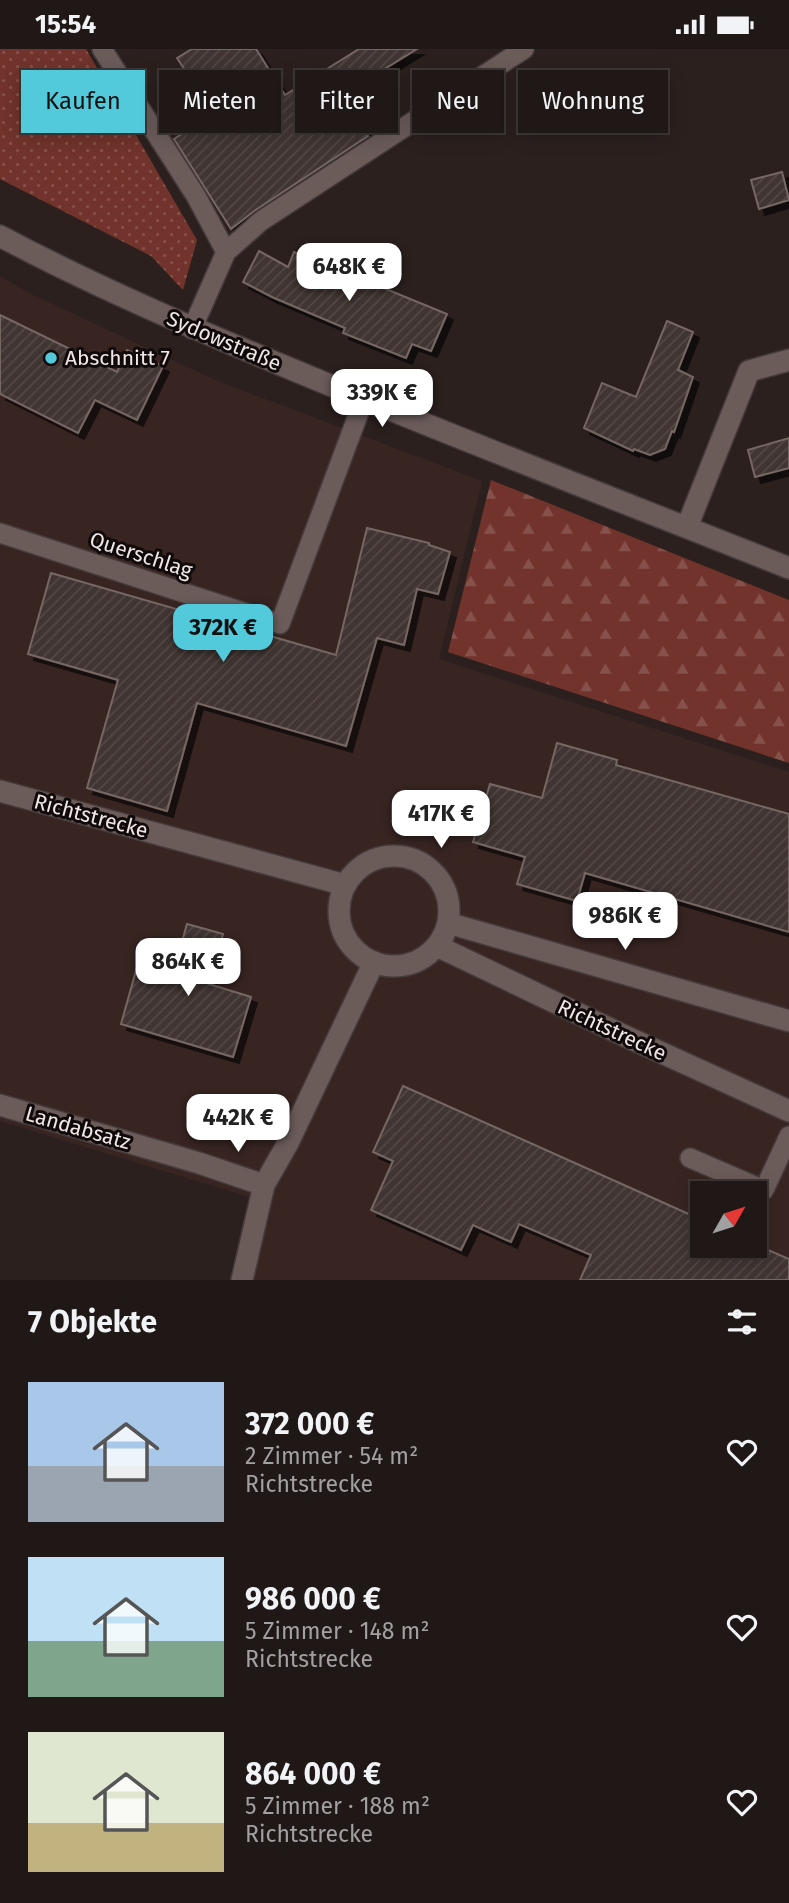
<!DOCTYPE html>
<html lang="de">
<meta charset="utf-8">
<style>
:root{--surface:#201816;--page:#28211f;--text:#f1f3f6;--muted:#a2a0a1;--line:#3d3735;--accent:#53cadc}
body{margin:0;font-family:"Fira Sans",sans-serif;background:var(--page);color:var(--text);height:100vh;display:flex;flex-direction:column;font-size:26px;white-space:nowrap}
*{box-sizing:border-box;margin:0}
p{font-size:23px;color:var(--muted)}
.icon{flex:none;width:38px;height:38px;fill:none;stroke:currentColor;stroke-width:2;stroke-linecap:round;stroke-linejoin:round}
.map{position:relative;height:1231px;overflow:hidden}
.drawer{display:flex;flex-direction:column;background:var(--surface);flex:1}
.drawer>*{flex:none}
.banner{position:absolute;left:21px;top:21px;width:747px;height:63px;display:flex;gap:14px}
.needle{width:46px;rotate:51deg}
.tools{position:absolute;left:690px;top:1132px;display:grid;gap:14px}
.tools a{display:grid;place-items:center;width:77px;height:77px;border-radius:0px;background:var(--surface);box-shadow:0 4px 18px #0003,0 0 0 2px var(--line);font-size:35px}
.price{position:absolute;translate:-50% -60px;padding:0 16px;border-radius:14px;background:#fff;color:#222;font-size:23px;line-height:46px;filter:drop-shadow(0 2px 4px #0008)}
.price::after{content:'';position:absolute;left:50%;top:42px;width:21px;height:16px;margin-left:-10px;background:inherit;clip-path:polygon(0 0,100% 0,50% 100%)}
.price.on{background:var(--accent);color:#111}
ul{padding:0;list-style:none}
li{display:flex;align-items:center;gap:21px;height:175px;padding:0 28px}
li span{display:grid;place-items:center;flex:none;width:196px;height:140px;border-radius:0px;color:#555}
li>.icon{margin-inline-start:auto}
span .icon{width:84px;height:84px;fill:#fffc;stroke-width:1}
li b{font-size:30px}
h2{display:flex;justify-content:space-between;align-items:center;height:84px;padding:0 28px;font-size:30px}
.chip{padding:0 24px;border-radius:0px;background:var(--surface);box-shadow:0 4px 18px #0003,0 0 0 2px var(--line);font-size:24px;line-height:63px}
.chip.on{background:var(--accent);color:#111}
.status{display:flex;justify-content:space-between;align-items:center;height:49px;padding:0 35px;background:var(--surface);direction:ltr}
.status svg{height:19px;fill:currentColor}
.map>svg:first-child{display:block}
.built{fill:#382522;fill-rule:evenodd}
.grass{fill:url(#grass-dots)}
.forest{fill:url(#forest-firs)}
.building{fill:url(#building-hatch);stroke:#756764;stroke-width:2;filter:url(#shadow)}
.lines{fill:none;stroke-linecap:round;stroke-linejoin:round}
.lane-casing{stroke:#443a39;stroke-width:22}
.street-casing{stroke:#443a39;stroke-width:24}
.lane{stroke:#6b5c5a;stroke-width:19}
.street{stroke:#6b5c5a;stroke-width:21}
.poi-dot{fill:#53cadc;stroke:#100b0a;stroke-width:2.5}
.labels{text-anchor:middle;stroke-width:6;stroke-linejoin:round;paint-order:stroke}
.street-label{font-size:21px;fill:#efe6e5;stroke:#100b0a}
.poi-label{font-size:21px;fill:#efe6e5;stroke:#100b0a;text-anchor:start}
</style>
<div class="status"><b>15:54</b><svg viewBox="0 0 49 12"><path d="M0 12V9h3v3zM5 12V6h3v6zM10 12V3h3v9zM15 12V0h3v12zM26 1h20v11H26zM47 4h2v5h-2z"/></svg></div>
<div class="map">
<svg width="789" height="1231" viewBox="0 0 789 1231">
<defs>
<pattern id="grass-dots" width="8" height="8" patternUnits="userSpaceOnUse" patternTransform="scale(1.75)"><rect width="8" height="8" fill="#71332b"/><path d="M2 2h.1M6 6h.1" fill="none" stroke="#86514a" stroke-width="1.8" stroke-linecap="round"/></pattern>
<pattern id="forest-firs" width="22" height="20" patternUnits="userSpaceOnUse" patternTransform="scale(1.75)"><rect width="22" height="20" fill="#71332b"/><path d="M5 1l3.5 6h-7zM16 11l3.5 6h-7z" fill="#86514a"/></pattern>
<pattern id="building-hatch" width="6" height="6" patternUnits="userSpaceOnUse" patternTransform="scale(1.75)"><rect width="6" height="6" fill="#403431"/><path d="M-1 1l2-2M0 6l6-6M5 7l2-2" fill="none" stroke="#534845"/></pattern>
<filter id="shadow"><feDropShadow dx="6" dy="6" stdDeviation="0" flood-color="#0009"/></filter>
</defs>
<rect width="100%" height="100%" fill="#2b201e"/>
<path class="built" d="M0 227 27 243 215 331 482 432 439 610 789 723V1231H230L249 1148 0 1072ZM702 1144H754V1197H702Z"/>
<path class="grass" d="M0 0H86L197 191 183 241 151 207 0 130Z"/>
<path class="forest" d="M491 431 789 551V714L448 603Z"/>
<g class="building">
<path d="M192 0H256L285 46 359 0H417L342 46 368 87 254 162 231 180 174 90 214 65 177 9Z"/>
<path d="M782 123 789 151 759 160 751 131Z"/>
<path d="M259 202 288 218 294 203 368 235 369 233 447 265 431 302 412 295 406 309 343 284 345 279 272 248 243 233Z"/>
<path d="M0 266 117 323 127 301 163 317 137 371 95 351 78 384 0 345Z"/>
<path d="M667 272 693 283 678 321 693 328 674 383 672 382 665 400 650 406 634 400 633 402 584 379 602 334 636 348Z"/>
<path d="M789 389V419L755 428 748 401Z"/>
<path d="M367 479 429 494V496L450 503 438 545 417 540 404 596 377 589 346 697 197 654 167 762 87 739 118 631 28 605 51 524 336 606Z"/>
<path d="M557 694 617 711 616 716 789 765V883L585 824 577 852 517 835 525 808 473 793 490 735 542 749Z"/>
<path d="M187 875 223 885 209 935 251 948 233 1008 121 975 139 911 174 921Z"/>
<path d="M403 1037 702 1171V1197H759L789 1210V1231H580L591 1206 519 1175 511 1193 473 1176 461 1201 371 1161 393 1112 373 1103Z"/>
</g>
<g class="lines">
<g class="lane-casing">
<g id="lane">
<path d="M102 0 196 147 226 203"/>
<path d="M192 280 226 203 261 172 524 0"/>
<path d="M0 484 280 575 364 350"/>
<path d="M690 1109 764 1141 789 1087"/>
</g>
</g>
<g class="street-casing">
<g id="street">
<path d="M0 187C109 245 223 292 337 339 487 401 638 459 789 519"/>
<path d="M687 478 749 322 789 311"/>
<path d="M0 742 345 836"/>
<circle cx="394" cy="862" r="55"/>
<path d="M448 874 789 972"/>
<path d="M437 897 625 987 789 1062"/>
<path d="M0 1056 199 1114 264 1136"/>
<path d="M242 1231 264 1136 288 1094 374 913"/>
</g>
</g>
<use href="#lane" class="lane"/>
<use href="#street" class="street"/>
</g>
<circle class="poi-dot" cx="51" cy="309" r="7"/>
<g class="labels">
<g class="street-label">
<text transform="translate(224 292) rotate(23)" y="7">Sydowstraße</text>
<text transform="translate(141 506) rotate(18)" y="7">Querschlag</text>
<text transform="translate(91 767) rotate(15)" y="7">Richtstrecke</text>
<text transform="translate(612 981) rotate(25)" y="7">Richtstrecke</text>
<text transform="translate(78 1079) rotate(16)" y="7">Landabsatz</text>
</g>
<g class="poi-label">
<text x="65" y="316">Abschnitt 7</text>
</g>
</g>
</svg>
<div class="tools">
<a><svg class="needle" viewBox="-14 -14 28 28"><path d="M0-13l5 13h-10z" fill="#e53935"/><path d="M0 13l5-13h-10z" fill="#a2a0a1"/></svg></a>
</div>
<b class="price" style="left:349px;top:254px">648K €</b>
<b class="price" style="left:382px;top:380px">339K €</b>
<b class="price on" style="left:223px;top:615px">372K €</b>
<b class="price" style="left:441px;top:801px">417K €</b>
<b class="price" style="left:625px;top:903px">986K €</b>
<b class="price" style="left:188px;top:949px">864K €</b>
<b class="price" style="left:238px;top:1105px">442K €</b>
<div class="banner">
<a class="chip on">Kaufen</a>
<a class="chip">Mieten</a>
<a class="chip">Filter</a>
<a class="chip">Neu</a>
<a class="chip">Wohnung</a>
</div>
</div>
<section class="drawer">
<h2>7 Objekte<svg class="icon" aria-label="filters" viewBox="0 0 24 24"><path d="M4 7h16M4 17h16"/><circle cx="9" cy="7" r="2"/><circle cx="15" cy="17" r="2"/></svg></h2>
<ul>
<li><span style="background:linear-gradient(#a9c7e8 60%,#9aa5b1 0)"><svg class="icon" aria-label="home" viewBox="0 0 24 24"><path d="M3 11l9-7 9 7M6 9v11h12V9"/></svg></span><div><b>372 000 €</b><p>2 Zimmer · 54 m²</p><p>Richtstrecke</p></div><svg class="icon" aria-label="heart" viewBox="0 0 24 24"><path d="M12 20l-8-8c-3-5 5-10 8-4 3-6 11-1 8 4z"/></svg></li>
<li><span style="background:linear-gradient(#bfe0f5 60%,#7fa58c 0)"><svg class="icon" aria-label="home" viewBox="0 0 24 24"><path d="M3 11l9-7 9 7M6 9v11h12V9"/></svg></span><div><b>986 000 €</b><p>5 Zimmer · 148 m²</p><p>Richtstrecke</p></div><svg class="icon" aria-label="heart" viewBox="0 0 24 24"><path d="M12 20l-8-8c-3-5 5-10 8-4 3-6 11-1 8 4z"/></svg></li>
<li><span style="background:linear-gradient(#dfe7d0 65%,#c2b280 0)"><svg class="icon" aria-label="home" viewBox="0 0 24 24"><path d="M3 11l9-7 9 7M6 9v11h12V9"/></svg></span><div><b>864 000 €</b><p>5 Zimmer · 188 m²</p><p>Richtstrecke</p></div><svg class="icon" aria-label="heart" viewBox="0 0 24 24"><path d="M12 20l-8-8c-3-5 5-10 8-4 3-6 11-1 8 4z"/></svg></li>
</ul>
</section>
